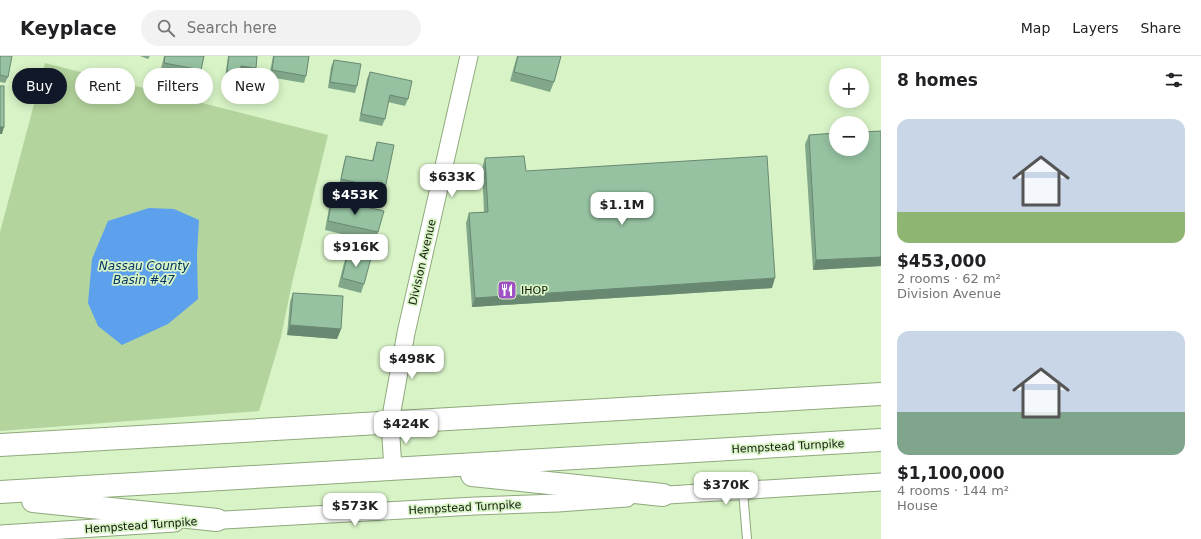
<!DOCTYPE html>
<meta charset="utf-8">
<style>
:root{--surface:#fff;--page:#f2f2f2;--text:#202124;--muted:#757577;--line:#e0e0e0;--accent:#111827}
body{margin:0;font-family:"DejaVu Sans",sans-serif;background:var(--page);color:var(--text);height:100vh;display:flex;flex-direction:column;font-size:15px;white-space:nowrap}
*{box-sizing:border-box;margin:0}
p{font-size:13px;color:var(--muted)}
.icon{flex:none;width:22px;height:22px;fill:none;stroke:currentColor;stroke-width:2;stroke-linecap:round;stroke-linejoin:round}
.map{position:relative;flex:1;overflow:hidden}
.sheet{display:flex;flex-direction:column;background:var(--surface);width:320px}
.sheet>*{flex:none}
.top-card{position:absolute;left:12px;top:12px;width:380px;height:36px;display:flex;gap:8px}
.buttons{position:absolute;left:829px;top:12px;display:grid;gap:8px}
.buttons a{display:grid;place-items:center;width:40px;height:40px;border-radius:50%;background:var(--surface);box-shadow:0 2px 10px #0003;font-size:20px}
.price{position:absolute;translate:-50% -34px;padding:0 9px;border-radius:8px;background:#fff;color:#222;font-size:13px;line-height:26px;filter:drop-shadow(0 1px 2px #0008)}
.price::after{content:'';position:absolute;left:50%;top:24px;width:12px;height:9px;margin-left:-6px;background:inherit;clip-path:polygon(0 0,100% 0,50% 100%)}
.price.selected{background:var(--accent);color:#fff}
ul{padding:0;list-style:none}
li{display:grid;align-content:center;gap:8px;height:212px;padding:0 16px}
li span{display:grid;place-items:center;height:124px;border-radius:12px;color:#555}
li>.icon{margin-inline-start:auto}
span .icon{width:72px;height:72px;fill:#fffc;stroke-width:1}
li b{font-size:17px}
h2{display:flex;justify-content:space-between;align-items:center;height:48px;padding:0 16px;font-size:17px}
.pill{padding:0 14px;border-radius:18px;background:var(--surface);box-shadow:0 2px 10px #0003;font-size:14px;line-height:36px}
.pill.selected{background:var(--accent);color:#fff}
header{display:flex;align-items:center;gap:24px;box-sizing:border-box;height:56px;padding:0 20px;background:var(--surface);border-bottom:1px solid var(--line)}
header strong{font-size:19px}
nav{display:flex;gap:22px;margin-inline-start:auto;font-size:14px}
.search{width:280px;height:36px;background:var(--page);display:flex;align-items:center;gap:10px;box-sizing:border-box;padding:0 14px;border-radius:22px;color:var(--muted);font-size:15px}
main{display:flex;flex:1;min-height:0}
.map>svg:first-child{display:block}
.green{fill:#b3d49d}
.water{fill:#5da1ed}
.lines{fill:none;stroke-linecap:round;stroke-linejoin:round}
.lane-casing{stroke:#8fa87d;stroke-width:10}
.street-casing{stroke:#8fa87d;stroke-width:19}
.primary-casing{stroke:#8fa87d;stroke-width:24}
.lane{stroke:#fff;stroke-width:8}
.street{stroke:#fff;stroke-width:17}
.primary{stroke:#fff;stroke-width:22}
.wall{fill:#81a78a}
.shaded-wall{fill:#698871}
.building{fill:#96c2a1;stroke:#698871}
.labels{text-anchor:middle;stroke-width:3.5;stroke-linejoin:round;paint-order:stroke}
.street-label{font-size:11px;fill:#0f1808;stroke:#d8f3c6}
.poi-label{font-size:11px;fill:#0f1808;stroke:#d8f3c6;text-anchor:start}
.water-label{font-size:12px;font-style:italic;fill:#023565;stroke:#d8f3c6}
</style>
<header>
<strong>Keyplace</strong>
<div class="search"><svg class="icon" aria-label="search" viewBox="0 0 24 24"><circle cx="10" cy="10" r="6"/><path d="M15 15l6 6"/></svg>Search here</div>
<nav><a>Map</a><a>Layers</a><a>Share</a></nav>
</header>
<main>
<div class="map">
<svg width="881" height="483" viewBox="0 0 881 483">
<rect width="100%" height="100%" fill="#d8f3c6"/>
<path class="green" d="M45 7 328 79 292 227 281 281 259 355 0 375V176Z"/>
<path class="water" d="M149 152 174 153 199 164 197 198 198 243 168 268 122 289 98 270 88 247 92 203 108 165Z"/>
<g class="lines">
<g class="lane-casing">
<path id="lane" d="M743 435 747 483"/>
</g>
<g class="street-casing">
<g id="street">
<path d="M393 413 390 366 406 277 469 0"/>
<path d="M651 440 881 426"/>
<path d="M206 465 475 450 558 447 627 442"/>
<path d="M0 478 175 467"/>
</g>
</g>
<g class="primary-casing">
<g id="primary">
<path d="M0 389 881 338"/>
<path d="M472 419 663 439"/>
<path d="M0 436 881 384"/>
<path d="M33 445 217 464"/>
</g>
</g>
<use href="#lane" class="lane"/>
<use href="#street" class="street"/>
<use href="#primary" class="primary"/>
</g>
<g class="wall">
<path d="M0 0 8 21 5 27 0 26Z"/>
<path d="M140 0H150L148 3Z"/>
<path d="M164 0H204L201 14 199 21 161 13Z"/>
<path d="M228 0H257L256 12 253 19 240 17 238 24 225 22Z"/>
<path d="M273 0H309L306 20 304 27 269 21Z"/>
<path d="M517 0H561L554 26 550 36 510 25Z"/>
<path d="M334 4 357 30 355 37 328 32 331 11Z"/>
<path d="M370 16 408 43 405 50 388 46 385 63 382 70 359 65 367 23Z"/>
<path d="M881 75V210L813 214 805 88 809 79Z"/>
<path d="M377 86 385 133 382 139 339 130 344 106 346 100 372 105 375 92Z"/>
<path d="M485 102 526 115 772 232 472 251 466 167 469 157 484 156 482 112Z"/>
<path d="M332 143 378 176 375 186 325 174 329 152Z"/>
<path d="M348 197 364 228 361 237 338 231 344 207Z"/>
<path d="M293 237 341 273 337 283 287 279 290 246Z"/>
</g>
<g class="shaded-wall">
<path d="M241 10 256 12 253 19 240 17 238 24 225 22 227 15Z"/>
<path d="M0 71H4L2 78H0Z"/>
<path d="M881 201V210L813 214 816 204Z"/>
<path d="M775 222 772 232 472 251 475 242Z"/>
<path d="M290 269 341 273 337 283 287 279Z"/>
</g>
<g class="building">
<path d="M0 0H12L8 21 0 19Z"/>
<path d="M165 0H204L201 14 164 7Z"/>
<path d="M229 0H257L256 12 241 10 240 17 227 15Z"/>
<path d="M274 0H309L306 20 272 14Z"/>
<path d="M518 0H561L554 26 514 16Z"/>
<path d="M334 4 361 8 357 30 330 26Z"/>
<path d="M370 16 412 25 408 43 390 39 385 63 361 58Z"/>
<rect x="0" y="30" width="4" height="41"/>
<path d="M881 75V201L816 204 809 79 836 77V93H862V76Z"/>
<path d="M377 86 394 89 385 133 341 123 346 100 373 105Z"/>
<path d="M524 100 526 115 767 100 775 222 475 242 469 157 488 156 485 102Z"/>
<path d="M332 143 384 155 378 176 328 165Z"/>
<path d="M348 197 371 202 364 228 342 222Z"/>
<path d="M293 237 343 240 341 273 290 269Z"/>
</g>
<defs>
<g id="restaurant-square" transform="scale(1)"><rect x="-9" y="-9" width="18" height="18" rx="4" fill="#9e52c4" stroke="#d8f3c6"/><path d="M-5-6h1v4h1v-4h1v4h1v-4h1v5L-1.5 .5V6h-2V.5L-5-1ZM5-6V6H3V1.5H1.5Q1.5-4 5-6Z" fill="#fff"/></g>
</defs>
<g fill-rule="evenodd">
<use href="#restaurant-square" x="507" y="234"/>
</g>
<g class="labels">
<g class="street-label">
<text transform="translate(422 206) rotate(-77)" y="4">Division Avenue</text>
<text transform="translate(788 390) rotate(-3)" y="4">Hempstead Turnpike</text>
<text transform="translate(465 451) rotate(-3)" y="4">Hempstead Turnpike</text>
<text transform="translate(141 469) rotate(-4)" y="4">Hempstead Turnpike</text>
</g>
<g class="poi-label">
<text x="521" y="238">IHOP</text>
</g>
<g class="water-label">
<text x="144" y="214">Nassau County<tspan x="144" dy="14">Basin #47</tspan></text>
</g>
</g>
</svg>
<div class="buttons">
<a>+</a>
<a>−</a>
</div>
<b class="price" style="left:452px;top:142px">$633K</b>
<b class="price selected" style="left:355px;top:160px">$453K</b>
<b class="price" style="left:622px;top:170px">$1.1M</b>
<b class="price" style="left:356px;top:212px">$916K</b>
<b class="price" style="left:412px;top:324px">$498K</b>
<b class="price" style="left:406px;top:389px">$424K</b>
<b class="price" style="left:726px;top:450px">$370K</b>
<b class="price" style="left:355px;top:471px">$573K</b>
<div class="top-card">
<a class="pill selected">Buy</a>
<a class="pill">Rent</a>
<a class="pill">Filters</a>
<a class="pill">New</a>
</div>
</div>
<section class="sheet">
<h2>8 homes<svg class="icon" aria-label="filters" viewBox="0 0 24 24"><path d="M4 7h16M4 17h16"/><circle cx="9" cy="7" r="2"/><circle cx="15" cy="17" r="2"/></svg></h2>
<ul>
<li><span style="background:linear-gradient(#c9d6e8 75%,#8fb573 0)"><svg class="icon" aria-label="home" viewBox="0 0 24 24"><path d="M3 11l9-7 9 7M6 9v11h12V9"/></svg></span><div><b>$453,000</b><p>2 rooms · 62 m²</p><p>Division Avenue</p></div></li>
<li><span style="background:linear-gradient(#c9d6e8 65%,#7fa58c 0)"><svg class="icon" aria-label="home" viewBox="0 0 24 24"><path d="M3 11l9-7 9 7M6 9v11h12V9"/></svg></span><div><b>$1,100,000</b><p>4 rooms · 144 m²</p><p>House</p></div></li>
</ul>
</section>
</main>
